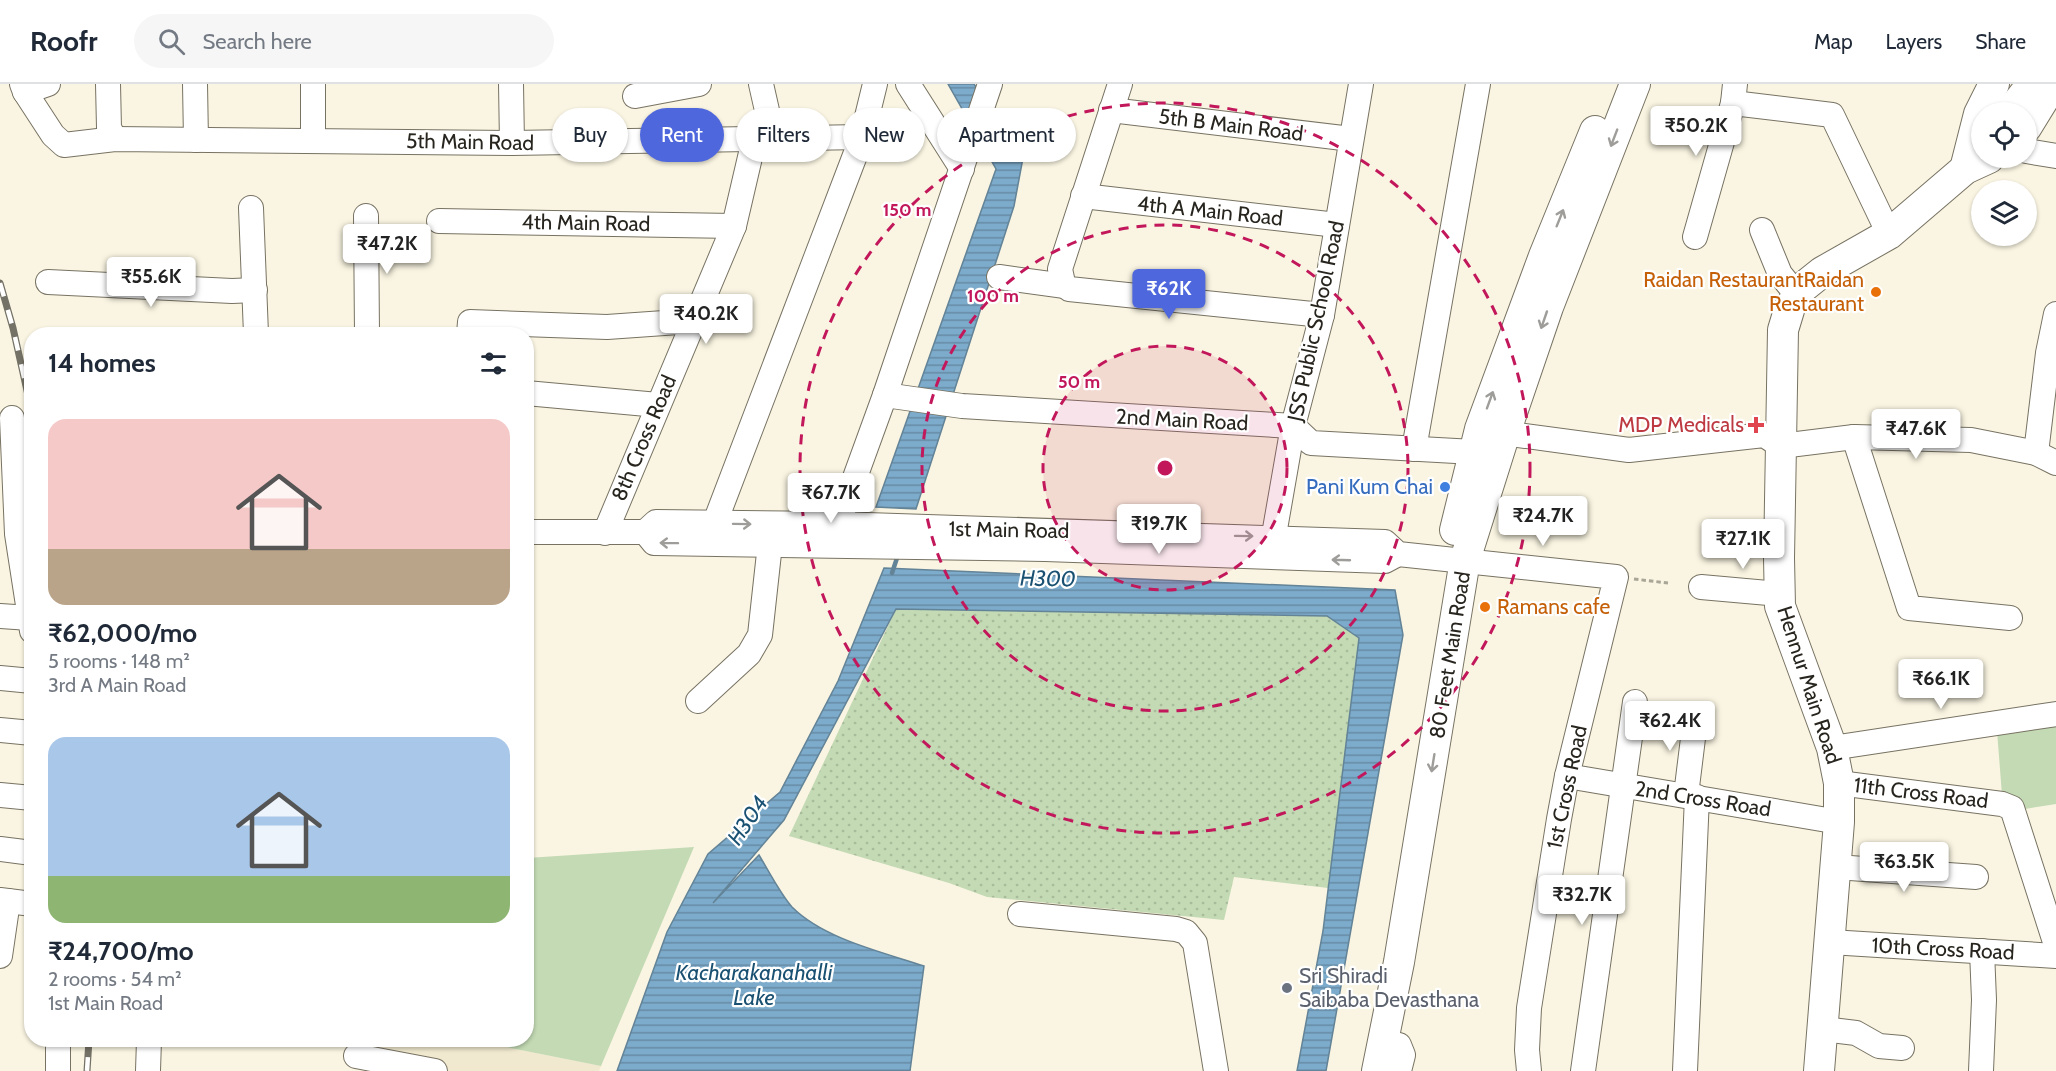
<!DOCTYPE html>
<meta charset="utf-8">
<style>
:root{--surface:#fff;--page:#f6f6f7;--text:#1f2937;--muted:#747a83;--line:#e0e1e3;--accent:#4e67dc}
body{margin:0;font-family:Cabin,sans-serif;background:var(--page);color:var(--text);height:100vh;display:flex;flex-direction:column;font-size:22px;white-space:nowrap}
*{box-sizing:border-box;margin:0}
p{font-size:20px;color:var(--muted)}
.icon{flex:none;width:33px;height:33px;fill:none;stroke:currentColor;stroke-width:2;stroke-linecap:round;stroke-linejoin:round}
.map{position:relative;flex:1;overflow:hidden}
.side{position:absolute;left:24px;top:243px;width:510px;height:720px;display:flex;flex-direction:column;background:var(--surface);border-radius:24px;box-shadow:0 2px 4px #0004}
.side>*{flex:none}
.banner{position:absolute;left:552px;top:24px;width:570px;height:54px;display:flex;gap:12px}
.controls{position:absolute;left:1971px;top:18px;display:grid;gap:12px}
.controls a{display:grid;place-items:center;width:66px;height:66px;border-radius:50%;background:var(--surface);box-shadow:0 2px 4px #0004;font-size:30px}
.price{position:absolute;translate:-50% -51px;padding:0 14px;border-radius:6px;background:#fff;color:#222;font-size:20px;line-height:39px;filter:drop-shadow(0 2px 3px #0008)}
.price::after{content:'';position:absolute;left:50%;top:36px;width:18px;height:14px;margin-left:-9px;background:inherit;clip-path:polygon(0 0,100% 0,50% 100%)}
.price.on{background:var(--accent);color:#fff}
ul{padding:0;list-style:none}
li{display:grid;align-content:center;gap:12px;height:318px;padding:0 24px}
li span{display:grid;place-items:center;height:186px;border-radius:18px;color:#555}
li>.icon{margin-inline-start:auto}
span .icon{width:108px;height:108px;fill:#fffc;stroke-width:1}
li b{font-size:26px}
h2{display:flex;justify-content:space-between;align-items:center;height:72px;padding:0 24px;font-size:26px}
.chip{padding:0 21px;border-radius:27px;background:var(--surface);box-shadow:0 2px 4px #0004;font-size:21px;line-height:54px}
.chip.on{background:var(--accent);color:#fff}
header{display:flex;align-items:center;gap:36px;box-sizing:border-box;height:84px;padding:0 30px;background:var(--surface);border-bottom:2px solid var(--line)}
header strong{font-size:28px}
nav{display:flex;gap:33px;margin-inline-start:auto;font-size:21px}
.search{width:420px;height:54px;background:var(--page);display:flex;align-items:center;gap:15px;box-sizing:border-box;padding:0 21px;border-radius:33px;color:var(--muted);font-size:22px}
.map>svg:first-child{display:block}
.built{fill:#f1e9cf}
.grass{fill:#c3dab4}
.park{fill:url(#park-dots)}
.water{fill:url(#water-rules);stroke:#638397;stroke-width:1.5}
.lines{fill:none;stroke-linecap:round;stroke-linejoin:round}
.stream{stroke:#638397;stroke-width:4.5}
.minor-casing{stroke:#777262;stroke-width:26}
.major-casing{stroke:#777262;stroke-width:32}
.path{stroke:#a9a597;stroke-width:3;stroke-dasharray:4.5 3;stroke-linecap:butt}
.minor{stroke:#fff;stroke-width:24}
.major{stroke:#fff;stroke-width:30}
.rail-casing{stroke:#747166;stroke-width:7}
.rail{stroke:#fff;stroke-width:4.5;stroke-dasharray:14;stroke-linecap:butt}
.oneway{stroke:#9e9d9a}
.ring{fill:none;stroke:#c2185b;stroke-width:3;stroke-dasharray:10 8}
.food-dot{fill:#e8710a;stroke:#fff;stroke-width:2}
.health-dot{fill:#e0444e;stroke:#fff;stroke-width:2}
.shop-dot{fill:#3f7fe0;stroke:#fff;stroke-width:2}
.worship-dot{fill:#6b7280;stroke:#fff;stroke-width:2}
.labels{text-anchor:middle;stroke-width:4.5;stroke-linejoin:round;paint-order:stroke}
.street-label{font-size:21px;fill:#27251e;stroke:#fff}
.food-label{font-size:21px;fill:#c56008;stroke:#fff;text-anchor:end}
.health-label{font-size:21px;fill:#be3a42;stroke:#fff;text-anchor:end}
.shop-label{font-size:21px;fill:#366cbe;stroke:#fff;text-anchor:end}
.worship-label{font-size:21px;fill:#5b616d;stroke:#fff;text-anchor:start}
.water-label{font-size:22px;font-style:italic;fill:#1a5172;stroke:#fff}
.centre{fill:#c2185b;stroke:#fff;stroke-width:3}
.ring-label{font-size:18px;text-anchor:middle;font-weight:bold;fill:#c2185b;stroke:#fff;stroke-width:4.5;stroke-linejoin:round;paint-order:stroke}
</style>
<header>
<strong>Roofr</strong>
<div class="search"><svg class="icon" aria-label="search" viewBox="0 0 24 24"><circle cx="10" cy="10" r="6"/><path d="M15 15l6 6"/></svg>Search here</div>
<nav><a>Map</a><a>Layers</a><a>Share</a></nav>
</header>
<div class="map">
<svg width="2056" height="987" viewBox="0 0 2056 987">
<defs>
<pattern id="park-dots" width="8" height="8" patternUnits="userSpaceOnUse" patternTransform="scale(1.5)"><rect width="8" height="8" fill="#c3dab4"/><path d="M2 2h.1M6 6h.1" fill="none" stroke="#a8bb9a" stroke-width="1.8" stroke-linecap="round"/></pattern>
<pattern id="water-rules" width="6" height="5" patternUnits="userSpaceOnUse" patternTransform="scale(1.5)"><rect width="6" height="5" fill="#7dabcb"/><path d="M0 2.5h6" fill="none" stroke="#668ba4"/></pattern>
</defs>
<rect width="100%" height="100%" fill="#faf5e2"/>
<path class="built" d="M375 956H471L601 982 599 987H367Z"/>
<g class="grass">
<path d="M2056 638V720L2025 725 2002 711 1997 647Z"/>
<path d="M694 763 601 982 471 956H526L527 774Z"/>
</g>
<path class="park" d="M896 525 1327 532 1360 554 1328 804 1234 793 1224 836 987 813 949 799 789 752Z"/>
<g class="water">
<path d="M948 0H974L1023 74 1014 122 916 425 876 423 996 85Z"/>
<path d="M884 484 1395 506 1403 551 1326 987H1297L1323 847 1359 554 1327 532 896 525 784 736 713 819 759 771C768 786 781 811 792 823 824 855 882 868 924 882L910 987H617L667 848 708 770 780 708 838 597Z"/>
</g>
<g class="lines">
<path class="stream" d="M892 489 898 471"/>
<g class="minor-casing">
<g id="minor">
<path d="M22 0 25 8 48 0"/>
<path d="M108 0 109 44 115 55"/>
<path d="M195 0 196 56"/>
<path d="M313 0V56"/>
<path d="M511 0 512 59"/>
<path d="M761 0 773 53"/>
<path d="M908 0 962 85"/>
<path d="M1120 0 1060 185 1063 199 1069 205 1322 231"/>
<path d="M25 8 53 51 64 61 115 55 512 59 862 53"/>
<path d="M635 12 699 0"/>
<path d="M1733 19 1832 31 1889 150"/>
<path d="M1111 26 1351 55"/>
<path d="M2026 67 2056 72"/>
<path d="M1083 112 1337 141"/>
<path d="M251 124 256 250"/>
<path d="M366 132 367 250"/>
<path d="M439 137 734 142"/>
<path d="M1762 146 1780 190 1797 211"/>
<path d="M1695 153 1733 19 1735 0"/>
<path d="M999 193 1065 202"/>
<path d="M48 198 232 207 255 206"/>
<path d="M469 250 470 238 607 243 693 237"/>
<path d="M526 309 658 321"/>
<path d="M885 311 962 322 1293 342 1311 359 1474 368"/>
<path d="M12 334 17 450 32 547"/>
<path d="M1489 347 1629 366 1764 351 1781 362 1854 353 1971 356 2036 369 2056 379"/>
<path d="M1854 353 1909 524 2010 534"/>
<path d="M1414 365 1478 0"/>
<path d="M2036 369 2048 269 2056 230"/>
<path d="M526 448H645L656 438 837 440 1385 458 1398 470 1616 493 1567 692 1559 735 1529 924 1527 966 1529 987"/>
<path d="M645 448 654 459 1045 465 1385 477 1398 470"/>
<path d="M605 449 734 142 754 56"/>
<path d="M709 454 862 53 875 0"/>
<path d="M833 454 885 311 990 0"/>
<path d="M1271 468 1293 342 1322 231 1361 0"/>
<path d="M1701 503 1780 510"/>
<path d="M0 532 30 534"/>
<path d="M0 594 32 597"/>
<path d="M698 617 749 570 760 551 770 460"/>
<path d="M0 646 32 649"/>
<path d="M1832 664 2056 630"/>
<path d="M1567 692 1839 738"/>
<path d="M1839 699 2002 720 2012 724 2056 861"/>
<path d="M0 711 32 714"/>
<path d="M1686 711 1696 630"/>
<path d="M0 765 32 769"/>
<path d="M1836 783 1976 793"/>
<path d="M0 816 32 820"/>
<path d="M1020 830 1176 845 1186 848 1195 859 1216 987"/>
<path d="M1830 858 2056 872"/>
<path d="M0 872 8 817"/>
<path d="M1823 945 1856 949 1879 962 1902 964"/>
<path d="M1383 958 1399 961 1403 971 1399 987"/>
<path d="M356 972 435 987"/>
<path d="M58 987V956"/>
<path d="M148 987 149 956"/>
<path d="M1583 987 1635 618"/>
<path d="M1685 987 1697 713"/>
<path d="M1981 987 1984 916 1982 867"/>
</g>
</g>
<g class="major-casing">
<g id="major">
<path d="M2010 28 2032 0"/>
<path d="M2026 44 2053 0"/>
<path d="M1965 85 1979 30 1994 0"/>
<path d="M1455 446 1480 345 1544 172 1595 47"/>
<path d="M1377 987 1399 878 1465 476 1505 349 1548 223 1635 0"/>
<path d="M1819 987 1839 738V699L1832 664 1780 522 1779 474 1783 246 1790 223 1802 204 1822 188 1889 150 1965 85 1989 74"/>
</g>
</g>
<path class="path" d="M1634 495 1668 499"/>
<use href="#minor" class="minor"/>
<use href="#major" class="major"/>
<g class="rail-casing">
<g id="rail">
<path d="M0 199 13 244 32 329"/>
<path d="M87 987 89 956"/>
</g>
</g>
<use href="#rail" class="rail"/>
</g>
<defs><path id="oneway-shaft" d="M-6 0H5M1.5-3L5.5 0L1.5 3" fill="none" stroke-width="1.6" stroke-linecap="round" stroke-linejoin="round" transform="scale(1.5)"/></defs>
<g class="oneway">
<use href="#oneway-shaft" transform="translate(1614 54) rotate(111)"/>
<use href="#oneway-shaft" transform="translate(1560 134) rotate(-68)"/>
<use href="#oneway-shaft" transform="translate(1544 236) rotate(109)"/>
<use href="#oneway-shaft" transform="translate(1490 316) rotate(-70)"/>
<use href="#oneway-shaft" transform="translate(742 440) rotate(1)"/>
<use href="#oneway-shaft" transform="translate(1244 452) rotate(1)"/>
<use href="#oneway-shaft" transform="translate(669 459) rotate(-179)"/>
<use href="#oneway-shaft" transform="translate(1341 476) rotate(-178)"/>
<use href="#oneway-shaft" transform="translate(1433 679) rotate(99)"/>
</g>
<circle cx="1165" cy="384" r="122" fill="#c2185b" fill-opacity=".12"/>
<g class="ring">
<circle cx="1165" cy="384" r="122"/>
<circle cx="1165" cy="384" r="243"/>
<circle cx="1165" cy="384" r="365"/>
</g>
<g class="food-dot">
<circle cx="1876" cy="208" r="6"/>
<circle cx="1485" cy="523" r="6"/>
</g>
<path class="health-dot" d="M1753 332h6v6h6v6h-6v6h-6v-6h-6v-6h6z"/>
<circle class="shop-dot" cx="1445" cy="403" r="6"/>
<circle class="worship-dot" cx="1287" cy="904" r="6"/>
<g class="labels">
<g class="street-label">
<text transform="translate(1231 41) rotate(7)" y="7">5th B Main Road</text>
<text transform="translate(470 58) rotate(1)" y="7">5th Main Road</text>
<text transform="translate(1210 127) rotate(6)" y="7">4th A Main Road</text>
<text transform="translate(586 139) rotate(1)" y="7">4th Main Road</text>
<text transform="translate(1316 237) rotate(-78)" y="7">JSS Public School Road</text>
<text transform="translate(1182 336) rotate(3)" y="7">2nd Main Road</text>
<text transform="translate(644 354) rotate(-67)" y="7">8th Cross Road</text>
<text transform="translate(1009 446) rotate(1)" y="7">1st Main Road</text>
<text transform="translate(1450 571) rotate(-81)" y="7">80 Feet Main Road</text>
<text transform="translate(1809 601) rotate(72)" y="7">Hennur Main Road</text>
<text transform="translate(1567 703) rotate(-78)" y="7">1st Cross Road</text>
<text transform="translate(1921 709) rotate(7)" y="7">11th Cross Road</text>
<text transform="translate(1703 715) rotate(9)" y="7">2nd Cross Road</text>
<text transform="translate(1943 865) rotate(3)" y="7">10th Cross Road</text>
</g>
<g class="food-label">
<text x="1864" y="203">Raidan RestaurantRaidan<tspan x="1864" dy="24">Restaurant</tspan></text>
<text x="1497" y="530" text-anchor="start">Ramans cafe</text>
</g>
<g class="health-label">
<text x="1744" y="348">MDP Medicals</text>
</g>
<g class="shop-label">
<text x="1433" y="410">Pani Kum Chai</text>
</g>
<g class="worship-label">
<text x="1299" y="899">Sri Shiradi<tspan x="1299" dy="24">Saibaba Devasthana</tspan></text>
</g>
<g class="water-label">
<text transform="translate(1048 494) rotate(1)" y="8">H300</text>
<text transform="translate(747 736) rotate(-56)" y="8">H304</text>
<text x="754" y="896">Kacharakanahalli<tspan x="754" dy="25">Lake</tspan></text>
</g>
</g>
<circle cx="1165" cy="384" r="9" class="centre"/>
<g class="ring-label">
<text x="907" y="132">150 m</text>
<text x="993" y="218">100 m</text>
<text x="1079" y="304">50 m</text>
</g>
</svg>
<div class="controls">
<a><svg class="icon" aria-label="locate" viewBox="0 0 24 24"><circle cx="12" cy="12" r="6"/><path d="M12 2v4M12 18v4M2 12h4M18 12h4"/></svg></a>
<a><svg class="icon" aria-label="layers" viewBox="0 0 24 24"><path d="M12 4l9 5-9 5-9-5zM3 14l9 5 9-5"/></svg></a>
</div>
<b class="price" style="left:1696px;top:73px">₹50.2K</b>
<b class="price" style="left:387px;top:191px">₹47.2K</b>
<b class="price" style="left:151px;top:224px">₹55.6K</b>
<b class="price on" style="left:1169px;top:236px">₹62K</b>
<b class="price" style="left:706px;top:261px">₹40.2K</b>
<b class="price" style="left:1916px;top:376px">₹47.6K</b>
<b class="price" style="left:831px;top:440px">₹67.7K</b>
<b class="price" style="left:1543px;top:463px">₹24.7K</b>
<b class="price" style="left:1159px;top:471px">₹19.7K</b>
<b class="price" style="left:1743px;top:486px">₹27.1K</b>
<b class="price" style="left:1941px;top:626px">₹66.1K</b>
<b class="price" style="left:1670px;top:668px">₹62.4K</b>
<b class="price" style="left:1904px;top:809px">₹63.5K</b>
<b class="price" style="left:1582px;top:842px">₹32.7K</b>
<div class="banner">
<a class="chip">Buy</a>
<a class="chip on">Rent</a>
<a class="chip">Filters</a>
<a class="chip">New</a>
<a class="chip">Apartment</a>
</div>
<section class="side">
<h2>14 homes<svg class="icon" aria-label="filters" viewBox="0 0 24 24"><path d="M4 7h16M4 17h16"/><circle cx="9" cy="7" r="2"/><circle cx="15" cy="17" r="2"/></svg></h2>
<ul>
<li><span style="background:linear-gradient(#f6c9c9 70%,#b9a48a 0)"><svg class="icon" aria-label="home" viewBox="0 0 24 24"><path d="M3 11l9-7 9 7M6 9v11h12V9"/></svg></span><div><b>₹62,000/mo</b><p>5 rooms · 148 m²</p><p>3rd A Main Road</p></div></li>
<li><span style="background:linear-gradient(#a9c7e8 75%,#8fb573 0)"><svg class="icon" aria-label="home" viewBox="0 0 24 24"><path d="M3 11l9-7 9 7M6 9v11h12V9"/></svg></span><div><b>₹24,700/mo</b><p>2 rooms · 54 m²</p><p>1st Main Road</p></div></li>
</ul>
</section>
</div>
